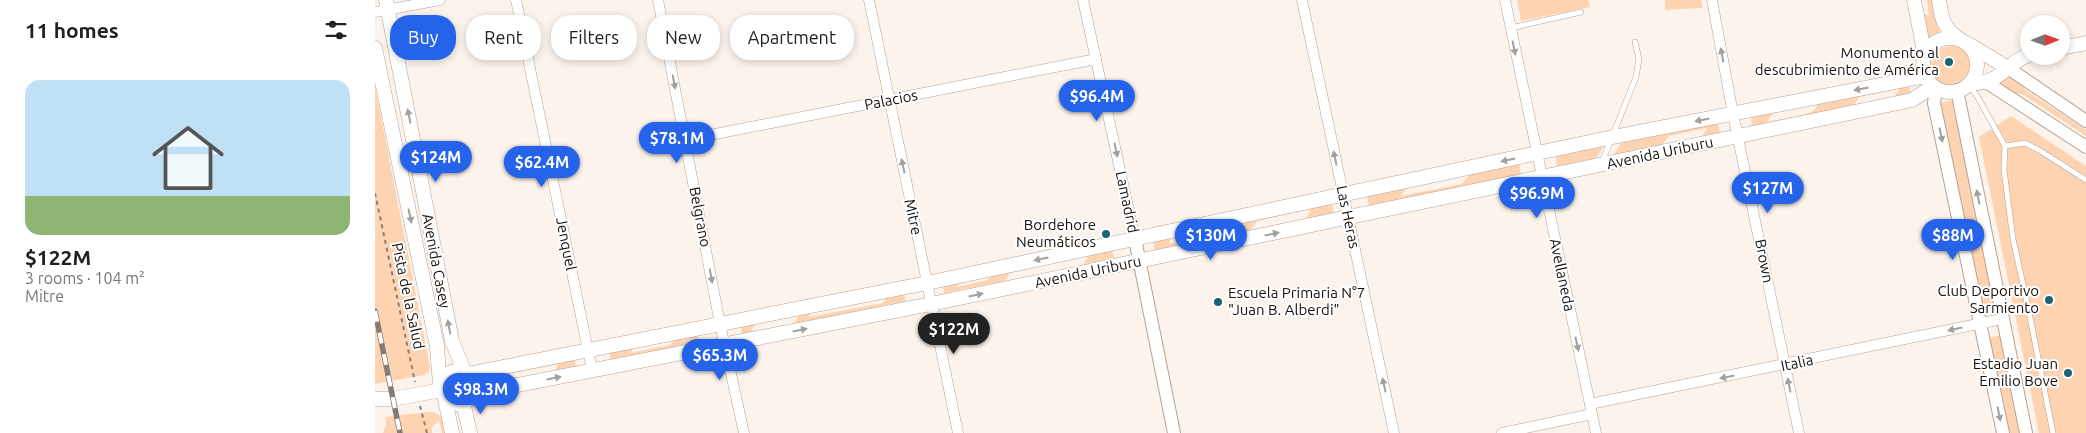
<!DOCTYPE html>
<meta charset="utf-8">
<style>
:root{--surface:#fff;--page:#f6f6f6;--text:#202124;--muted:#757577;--line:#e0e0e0;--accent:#2563eb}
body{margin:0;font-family:Ubuntu,sans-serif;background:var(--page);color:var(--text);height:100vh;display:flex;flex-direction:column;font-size:19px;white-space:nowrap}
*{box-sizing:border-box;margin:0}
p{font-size:16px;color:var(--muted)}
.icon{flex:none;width:28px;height:28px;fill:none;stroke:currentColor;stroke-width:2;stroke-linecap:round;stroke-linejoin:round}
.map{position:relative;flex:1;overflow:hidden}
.side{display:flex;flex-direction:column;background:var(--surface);width:375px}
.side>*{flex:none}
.banner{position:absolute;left:15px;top:15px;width:475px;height:45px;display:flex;gap:10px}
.needle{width:32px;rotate:89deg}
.tools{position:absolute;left:1645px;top:15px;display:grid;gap:10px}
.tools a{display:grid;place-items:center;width:50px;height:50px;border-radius:50%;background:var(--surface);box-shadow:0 2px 8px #0003;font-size:25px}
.price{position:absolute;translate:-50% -42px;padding:0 11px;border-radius:18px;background:var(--accent);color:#fff;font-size:16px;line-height:32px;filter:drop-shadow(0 1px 2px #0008)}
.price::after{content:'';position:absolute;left:50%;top:30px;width:15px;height:11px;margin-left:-8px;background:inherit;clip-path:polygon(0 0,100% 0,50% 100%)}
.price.on{background:#222;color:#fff}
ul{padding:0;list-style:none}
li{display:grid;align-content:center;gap:10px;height:265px;padding:0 25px}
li+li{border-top:1px solid var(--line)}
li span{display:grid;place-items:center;height:155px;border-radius:15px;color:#555}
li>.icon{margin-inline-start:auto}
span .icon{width:90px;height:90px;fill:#fffc;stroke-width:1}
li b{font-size:21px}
h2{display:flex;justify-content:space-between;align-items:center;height:60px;padding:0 25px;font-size:21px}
.chip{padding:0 18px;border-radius:20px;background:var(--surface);box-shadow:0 2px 8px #0003;font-size:18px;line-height:45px}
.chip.on{background:var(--accent);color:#fff}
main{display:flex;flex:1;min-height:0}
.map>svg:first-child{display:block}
.green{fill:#fdd3b2}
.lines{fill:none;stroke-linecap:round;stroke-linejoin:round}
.service-casing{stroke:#b7a291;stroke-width:6}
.minor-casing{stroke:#b7a291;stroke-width:11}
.tertiary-casing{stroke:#b7a291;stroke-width:14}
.secondary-casing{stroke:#b7a291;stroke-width:15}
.path{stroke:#867e77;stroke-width:2;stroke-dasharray:4 4;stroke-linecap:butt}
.service{stroke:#fff;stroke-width:5}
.minor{stroke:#fff;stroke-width:10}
.tertiary{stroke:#fff;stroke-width:12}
.secondary{stroke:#fff;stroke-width:14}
.rail-casing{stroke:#837b74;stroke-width:5.5}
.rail{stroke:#fff;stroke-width:4;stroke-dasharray:11;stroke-linecap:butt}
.oneway{fill:#a3a09d}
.poi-dot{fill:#1b6372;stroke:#fff;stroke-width:2}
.labels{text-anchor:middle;stroke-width:4;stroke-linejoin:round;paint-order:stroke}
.poi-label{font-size:15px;fill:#18110b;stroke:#fff;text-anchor:end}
.street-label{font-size:15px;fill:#18110b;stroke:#fff}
</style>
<main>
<section class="side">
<h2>11 homes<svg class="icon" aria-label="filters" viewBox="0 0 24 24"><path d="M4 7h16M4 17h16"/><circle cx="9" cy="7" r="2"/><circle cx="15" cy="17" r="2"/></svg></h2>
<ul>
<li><span style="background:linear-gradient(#bfe0f5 75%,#8fb573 0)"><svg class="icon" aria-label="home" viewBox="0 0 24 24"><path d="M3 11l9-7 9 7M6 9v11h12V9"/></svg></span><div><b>$122M</b><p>3 rooms · 104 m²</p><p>Mitre</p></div></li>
</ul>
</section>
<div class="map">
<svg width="1711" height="433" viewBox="0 0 1711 433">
<rect width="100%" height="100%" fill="#fcf3ec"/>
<g class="green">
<path d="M1142 0H1213L1215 7 1146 21Z"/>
<path d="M1290 0H1326L1328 8 1290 10Z"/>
<path d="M1552 0H1558L1565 34 1554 42 1545 11 1554 16Z"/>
<circle cx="1576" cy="66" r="20"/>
<path d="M1635 74 1647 82 1650 90 1711 130V136L1647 94H1636L1621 82Z"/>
<path d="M1534 83 1536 95 1518 99 1525 88 1484 97 1477 108 1377 128 1376 116 1399 111 1392 122 1436 113 1446 101Z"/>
<path d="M0 87 55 366 54 372 49 375 0 384Z"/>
<path d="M1577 100 1621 306 1607 310 1563 103Z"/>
<path d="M1636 116 1711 166V433H1664L1604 137Z"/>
<path d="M1343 123 1345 134 1326 138 1332 128 1294 136 1286 146 1238 156 1246 143Z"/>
<path d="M1229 146 1220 160 1182 168 1181 156Z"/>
<path d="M1144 164 1146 175 994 206 992 195 1032 187 1026 196 1087 184 1095 174Z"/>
<path d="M956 202 959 213 931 219 936 209 882 221 876 230 780 250 778 239 797 235 794 244 853 232 860 222Z"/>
<path d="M737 248 739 258 709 264 713 256 636 271 630 281 569 293 568 282 587 278 582 287 613 280 618 272Z"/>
<path d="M529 290 530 301 419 324 424 315 381 323 375 333 367 334 366 324 438 309 434 317 508 303 514 293Z"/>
<path d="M323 333 324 343 236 361 234 351 260 346 255 353 295 345 301 337Z"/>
<path d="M1627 335 1647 433H1632L1613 338Z"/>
<path d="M199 358 201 368 179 373 183 364 134 374 129 383 104 388 102 378Z"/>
<circle cx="83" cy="387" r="7"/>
<path d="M54 412C67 412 68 421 70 433H67L64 420 57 427V433H8L11 425 10 417Z"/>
</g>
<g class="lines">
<g class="service-casing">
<g id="service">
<path d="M1136 28 1206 12"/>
<path d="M1594 85 1602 96 1630 146 1629 170 1638 239 1653 307 1678 433"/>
<path d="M1630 146 1650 143 1664 150 1711 180"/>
<path d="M1227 162 1261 77 1264 59 1260 42"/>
</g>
</g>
<g class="minor-casing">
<g id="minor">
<path d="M141 0 217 370"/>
<path d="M283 0 345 324 369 433"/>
<path d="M494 0 583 433"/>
<path d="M708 0 760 239"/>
<path d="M927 0 1019 433"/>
<path d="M1130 0 1221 433"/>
<path d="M1337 0 1358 114 1424 433"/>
<path d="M0 12 65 0"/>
<path d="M310 140 721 59"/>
<path d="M1215 404 1627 319"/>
<path d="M1127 433 1217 414"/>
</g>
</g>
<g class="tertiary-casing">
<g id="tertiary">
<path d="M1633 68 1711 121"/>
<path d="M1611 82 1711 147"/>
<path d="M1561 87 1559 103 1628 433"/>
<path d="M1582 90 1651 433"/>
<path d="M760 239 799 433"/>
</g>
</g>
<g class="secondary-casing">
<g id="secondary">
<path d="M11 0 77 341 90 373"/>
<path d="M1539 0 1550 56"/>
<path d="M1564 0C1567 20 1567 26 1584 39"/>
<circle cx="1575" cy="65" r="27"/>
<path d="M1595 45 1633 68"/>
<path d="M0 48 62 346C63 356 64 389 69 396 72 401 76 403 82 404 104 405 103 368 80 371 73 372 69 377 66 383"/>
<path d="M1686 48 1711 43"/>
<path d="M1595 83C1627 85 1629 63 1654 55"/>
<path d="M93 374 552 283 1238 137 1551 76"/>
<path d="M97 394 556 304 1537 100 1558 86"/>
<path d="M0 399H18L66 390"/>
<path d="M70 399 77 433"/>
<path d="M88 402 95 433"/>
</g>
</g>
<g class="path">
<path d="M0 193 40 382"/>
<path d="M45 406 52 433"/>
</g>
<use href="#service" class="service"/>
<use href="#minor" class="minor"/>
<use href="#tertiary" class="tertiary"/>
<use href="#secondary" class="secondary"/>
<g class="rail-casing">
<path id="rail" d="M0 311 25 433"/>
</g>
<use href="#rail" class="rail"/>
</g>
<defs><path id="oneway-solid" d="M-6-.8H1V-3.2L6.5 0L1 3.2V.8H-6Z" transform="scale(1.25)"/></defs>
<g class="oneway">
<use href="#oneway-solid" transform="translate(1139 48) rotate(78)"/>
<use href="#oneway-solid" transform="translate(1347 55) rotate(-100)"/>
<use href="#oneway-solid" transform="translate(299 82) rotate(79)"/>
<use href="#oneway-solid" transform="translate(1486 89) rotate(169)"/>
<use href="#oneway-solid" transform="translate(34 116) rotate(-101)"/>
<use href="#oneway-solid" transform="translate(1327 120) rotate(169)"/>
<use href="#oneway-solid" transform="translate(1566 135) rotate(78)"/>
<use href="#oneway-solid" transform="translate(741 150) rotate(78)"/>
<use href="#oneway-solid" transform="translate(960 158) rotate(-102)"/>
<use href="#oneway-solid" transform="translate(1133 160) rotate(168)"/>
<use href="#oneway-solid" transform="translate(528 166) rotate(-102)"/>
<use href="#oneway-solid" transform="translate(1603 197) rotate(-101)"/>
<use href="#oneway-solid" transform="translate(35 216) rotate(78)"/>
<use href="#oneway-solid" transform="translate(897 234) rotate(-12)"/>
<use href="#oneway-solid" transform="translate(666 259) rotate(168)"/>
<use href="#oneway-solid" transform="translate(336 276) rotate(79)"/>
<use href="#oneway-solid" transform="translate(601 295) rotate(-12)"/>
<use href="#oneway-solid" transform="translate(74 327) rotate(-101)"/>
<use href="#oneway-solid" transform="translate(1580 329) rotate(168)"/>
<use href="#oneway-solid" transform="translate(425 330) rotate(-11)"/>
<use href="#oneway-solid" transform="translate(1202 344) rotate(78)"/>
<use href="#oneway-solid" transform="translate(1352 377) rotate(169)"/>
<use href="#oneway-solid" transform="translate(179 378) rotate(-11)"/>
<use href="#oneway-solid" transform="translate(1009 385) rotate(-102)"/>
<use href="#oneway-solid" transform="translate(1414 385) rotate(-102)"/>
<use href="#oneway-solid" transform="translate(1624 414) rotate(79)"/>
</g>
<g class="poi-dot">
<circle cx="1574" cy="62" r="5"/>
<circle cx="731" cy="234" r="5"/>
<circle cx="1674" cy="300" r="5"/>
<circle cx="843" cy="302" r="5"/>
<circle cx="1693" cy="373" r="5"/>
</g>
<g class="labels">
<g class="poi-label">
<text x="1564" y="58">Monumento al<tspan x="1564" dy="17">descubrimiento de América</tspan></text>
<text x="721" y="230">Bordehore<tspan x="721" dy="17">Neumáticos</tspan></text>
<text x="1664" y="296">Club Deportivo<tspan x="1664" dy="17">Sarmiento</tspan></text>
<text x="853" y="298" text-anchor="start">Escuela Primaria N°7<tspan x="853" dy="17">"Juan B. Alberdi"</tspan></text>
<text x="1683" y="369">Estadio Juan<tspan x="1683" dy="17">Emilio Bove</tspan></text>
</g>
<g class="street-label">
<text transform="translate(516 100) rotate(-11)" y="5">Palacios</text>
<text transform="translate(1285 153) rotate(-12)" y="5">Avenida Uriburu</text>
<text transform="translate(752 202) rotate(78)" y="5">Lamadrid</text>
<text transform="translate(325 217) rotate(79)" y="5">Belgrano</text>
<text transform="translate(538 217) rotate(78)" y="5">Mitre</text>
<text transform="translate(973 217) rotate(78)" y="5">Las Heras</text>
<text transform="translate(191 244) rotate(79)" y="5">Jenquel</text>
<text transform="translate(61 261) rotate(79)" y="5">Avenida Casey</text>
<text transform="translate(1389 261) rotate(79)" y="5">Brown</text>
<text transform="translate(713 272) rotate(-12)" y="5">Avenida Uriburu</text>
<text transform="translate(1187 275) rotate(78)" y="5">Avellaneda</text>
<text transform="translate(33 296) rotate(78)" y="5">Pista de la Salud</text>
<text transform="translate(1422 363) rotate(-12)" y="5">Italia</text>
</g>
</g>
</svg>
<div class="tools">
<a><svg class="needle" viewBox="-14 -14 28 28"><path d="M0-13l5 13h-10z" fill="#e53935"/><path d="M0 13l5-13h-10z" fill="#757577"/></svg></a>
</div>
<b class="price" style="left:722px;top:122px">$96.4M</b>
<b class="price" style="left:302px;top:164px">$78.1M</b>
<b class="price" style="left:61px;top:183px">$124M</b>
<b class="price" style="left:167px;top:188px">$62.4M</b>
<b class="price" style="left:1393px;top:214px">$127M</b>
<b class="price" style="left:1162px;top:219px">$96.9M</b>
<b class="price" style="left:836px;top:261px">$130M</b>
<b class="price" style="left:1578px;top:261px">$88M</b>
<b class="price on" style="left:579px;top:355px">$122M</b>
<b class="price" style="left:345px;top:381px">$65.3M</b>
<b class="price" style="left:106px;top:415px">$98.3M</b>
<div class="banner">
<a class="chip on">Buy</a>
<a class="chip">Rent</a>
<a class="chip">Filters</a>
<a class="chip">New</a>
<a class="chip">Apartment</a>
</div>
</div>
</main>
